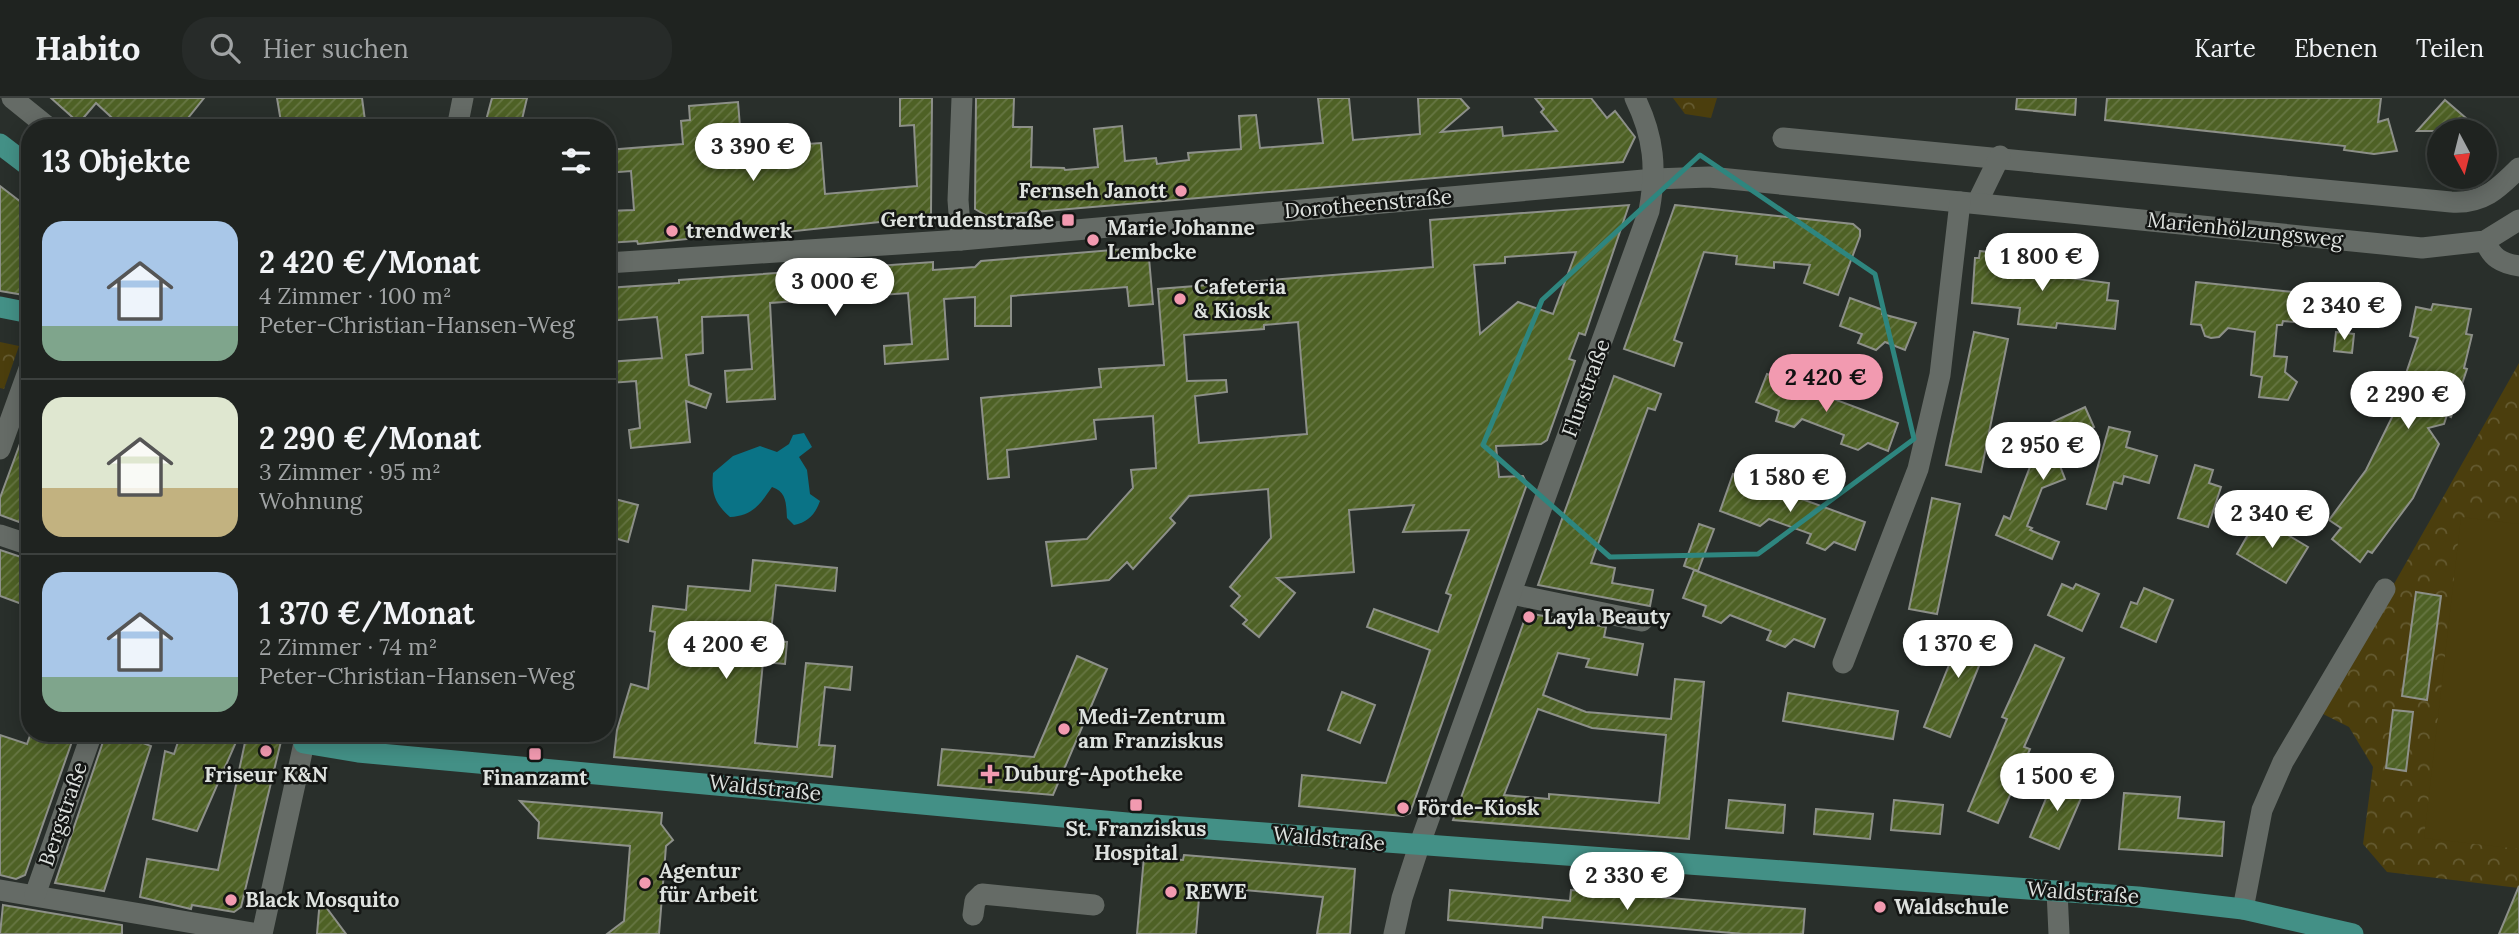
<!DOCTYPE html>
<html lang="de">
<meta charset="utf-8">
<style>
:root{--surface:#1f2320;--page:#272b29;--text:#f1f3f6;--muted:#a1a4a5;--line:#3c403e;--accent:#f29ab0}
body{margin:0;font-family:Lora,serif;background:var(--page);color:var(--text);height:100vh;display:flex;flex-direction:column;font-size:26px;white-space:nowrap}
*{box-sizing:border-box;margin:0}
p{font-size:23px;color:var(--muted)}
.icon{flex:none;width:38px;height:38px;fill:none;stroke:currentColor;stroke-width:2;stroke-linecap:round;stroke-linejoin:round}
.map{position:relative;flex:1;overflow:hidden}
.drawer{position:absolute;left:21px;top:21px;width:595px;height:623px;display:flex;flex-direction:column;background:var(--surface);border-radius:28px;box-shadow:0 4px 18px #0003,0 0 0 2px var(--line)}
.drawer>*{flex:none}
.needle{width:46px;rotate:173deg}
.tools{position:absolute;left:2427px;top:21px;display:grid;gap:14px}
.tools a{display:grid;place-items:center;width:70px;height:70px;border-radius:50%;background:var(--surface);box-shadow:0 4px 18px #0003,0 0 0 2px var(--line);font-size:35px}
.price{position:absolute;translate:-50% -60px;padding:0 16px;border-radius:24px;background:#fff;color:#222;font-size:23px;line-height:46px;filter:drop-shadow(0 2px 4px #0008)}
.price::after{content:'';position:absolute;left:50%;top:42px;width:21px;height:16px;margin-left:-10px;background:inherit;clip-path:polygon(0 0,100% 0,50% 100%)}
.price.active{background:var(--accent);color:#111}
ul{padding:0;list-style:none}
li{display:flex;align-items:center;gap:21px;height:175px;padding:0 21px}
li+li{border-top:2px solid var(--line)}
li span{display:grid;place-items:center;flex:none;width:196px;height:140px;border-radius:21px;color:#555}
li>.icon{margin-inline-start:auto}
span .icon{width:84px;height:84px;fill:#fffc;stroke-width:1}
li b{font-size:30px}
h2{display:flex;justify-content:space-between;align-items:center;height:84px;padding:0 21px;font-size:30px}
header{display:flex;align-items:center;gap:42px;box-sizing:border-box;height:98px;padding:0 35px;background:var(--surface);border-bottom:2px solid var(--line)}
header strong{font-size:33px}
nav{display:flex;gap:38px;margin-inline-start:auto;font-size:24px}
.search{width:490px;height:63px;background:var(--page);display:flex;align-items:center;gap:18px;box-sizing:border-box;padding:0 24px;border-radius:28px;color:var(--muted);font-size:26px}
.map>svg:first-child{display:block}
.forest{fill:url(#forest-crowns)}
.pitch{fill:#4b3e0d}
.water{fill:#0a7386}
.building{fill:url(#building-hatch);stroke:#8d9089;stroke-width:2;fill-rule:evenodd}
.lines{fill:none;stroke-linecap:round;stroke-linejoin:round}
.minor{stroke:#656b66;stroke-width:21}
.major{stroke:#439086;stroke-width:21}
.marked{fill:none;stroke:#2e867f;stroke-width:5;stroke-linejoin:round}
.poi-dot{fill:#f29ab0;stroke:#141614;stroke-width:2.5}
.labels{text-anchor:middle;stroke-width:5;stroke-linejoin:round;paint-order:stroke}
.poi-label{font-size:21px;font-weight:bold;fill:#dde1de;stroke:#141614;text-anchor:start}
.street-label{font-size:21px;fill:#dde1de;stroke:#141614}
</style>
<header>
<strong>Habito</strong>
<div class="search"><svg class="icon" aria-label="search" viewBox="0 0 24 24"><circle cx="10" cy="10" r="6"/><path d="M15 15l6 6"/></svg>Hier suchen</div>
<nav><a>Karte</a><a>Ebenen</a><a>Teilen</a></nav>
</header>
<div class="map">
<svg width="2519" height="836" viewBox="0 0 2519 836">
<defs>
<pattern id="forest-crowns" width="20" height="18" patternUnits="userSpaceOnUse" patternTransform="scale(1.75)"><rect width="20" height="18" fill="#4b3e0d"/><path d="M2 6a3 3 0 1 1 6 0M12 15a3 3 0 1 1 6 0" fill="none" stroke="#645a30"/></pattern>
<pattern id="building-hatch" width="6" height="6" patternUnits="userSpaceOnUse" patternTransform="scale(1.75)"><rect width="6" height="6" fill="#4e6125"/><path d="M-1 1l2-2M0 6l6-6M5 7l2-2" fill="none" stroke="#677744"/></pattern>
</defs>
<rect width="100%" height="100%" fill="#292f2b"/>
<g class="forest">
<path d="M1673 0H1717L1711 20 1685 16Z"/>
<path d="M0 244 19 248 4 291 0 290Z"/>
<path d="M2519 265V790L2387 774 2363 746 2373 669 2349 629 2321 615Z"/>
</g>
<path class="pitch" d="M2461 419 2519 426V751L2424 740Z"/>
<path class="water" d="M804 335 812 349 799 359 807 372 810 396 820 403C815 417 808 424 794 427L787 420C786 406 787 394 772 389 760 406 753 418 730 419 715 406 711 395 713 375L733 358 760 348 777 354 789 346 793 337Z"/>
<g class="building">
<path d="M51 0H204L180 30H123L96 5 79 25Z"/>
<path d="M277 0H362L366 30H282Z"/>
<path d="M492 0H527L520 30H484Z"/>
<path d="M900 0H932L931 115 927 119 786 134 785 131 638 146 637 143 607 145V113L634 112 631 73 607 75V52L683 46 681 23 690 22 689 8 738 4 741 41 777 38 778 48 821 45 825 96 917 88 914 27 900 28Z"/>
<path d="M976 0H1014L1013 29H1032L1031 69 1064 70 1065 72 1098 69 1094 31 1122 28 1125 63 1156 60 1157 66 1189 62 1188 55 1241 51 1239 18 1256 17 1260 50 1323 45 1318 0H1349L1353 42 1420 36 1418 0H1460L1469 10 1441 34 1502 29 1503 38 1557 33 1541 14 1544 11 1535 0H1591L1607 20 1615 13 1635 39 1623 64 987 118 975 111Z"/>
<path d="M2017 0H2076L2075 17 2016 11Z"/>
<path d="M2107 0H2381L2378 24 2388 21 2397 53 2374 56 2344 52 2345 48 2105 22Z"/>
<path d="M2445 2 2481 33H2417Z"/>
<path d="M0 88 30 111V198L0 193Z"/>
<path d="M1629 107 1585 237 1579 235 1569 261 1575 263 1547 342 1541 346 1496 348 1499 379 1523 378 1527 386 1410 715 1403 718 1299 708 1302 677 1386 685 1430 552 1367 529 1374 511 1438 534 1451 497 1446 495 1469 432 1403 434 1414 407 1349 412 1354 474 1277 480 1295 495 1259 539 1243 526 1247 522 1231 508 1240 498 1230 489 1271 440 1268 391 1189 398 1170 420 1175 425 1133 471 1127 464 1109 482 1052 488 1046 444 1087 441 1133 390 1131 372 1156 370 1153 318 1094 322 1096 341 1007 352 1009 379 988 381 981 300 1101 289 1099 271 1164 267 1158 191 1433 169 1430 122ZM1576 154 1553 216 1518 204 1480 236 1474 167 1505 165V159ZM1298 224 1307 336 1199 345 1195 298 1227 294 1226 282 1187 283 1184 237 1264 231V227Z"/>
<path d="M1675 107 1853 126 1860 132V138L1838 197 1804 185 1810 167 1774 164V170L1736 166 1737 158 1704 154 1674 242 1682 245 1674 268 1624 251Z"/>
<path d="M1148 149 1153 206 1129 208 1127 189 1011 198V228H975V199L944 201 948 261 885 266 884 248 912 246 908 195 770 205 775 301 727 304 725 273 752 271 748 217 702 219 703 255 686 257 689 287 711 296 706 310 686 303 690 344 631 350 629 332 640 330 636 283 610 285 608 264 662 260 657 219 607 223V190L679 185V182L933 164V172L975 169 981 163Z"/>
<path d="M1980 153 2005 156 2004 159 2063 165 2061 179 2109 185 2107 202 2118 203 2115 231 2057 225 2056 230 2018 226 2020 210 1972 205 1975 160H1979Z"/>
<path d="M2196 184 2302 195V190L2334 193V201H2339L2337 228 2283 223 2282 227H2277L2274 258 2287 259 2285 274 2297 284 2288 302 2259 299 2262 279 2251 277 2255 234 2228 230 2219 239 2211 240 2205 238 2201 227 2191 226Z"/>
<path d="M1850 200 1883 212 1882 216 1916 225 1905 252 1885 244 1876 252 1858 245 1862 236 1840 228Z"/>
<path d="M2433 206 2471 211 2466 236 2472 237 2464 270 2467 271 2451 319 2447 317 2444 326 2428 330 2439 346 2413 400 2372 455 2368 453 2360 464 2332 441 2341 430 2329 422 2366 372 2401 301 2398 299 2418 240 2410 238 2416 209 2431 212Z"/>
<path d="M1974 234 2008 241 1981 374 1946 367Z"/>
<path d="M2336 234 2354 236 2352 255 2334 253Z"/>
<path d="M1767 276 1898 325 1888 353 1868 345 1858 352 1841 346 1844 337 1802 321 1794 329 1776 323 1779 313 1756 304Z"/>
<path d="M1614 278 1661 296 1655 312 1648 310 1591 465 1615 470 1612 485 1653 492 1650 508 1538 487Z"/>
<path d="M2085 309 2094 329 2071 340 2060 368 2065 381 2042 390 2027 428 2032 430 2030 432 2059 444 2052 461 1996 437 2004 418 2010 421 2046 327Z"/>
<path d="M28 324 30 379 24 394 30 396V428L0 417V400Z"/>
<path d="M2109 329 2130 334 2126 349 2157 358 2149 385 2124 378 2122 386 2114 384 2106 411 2087 406Z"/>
<path d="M2195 367 2213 372 2209 385 2221 389 2208 429 2178 420Z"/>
<path d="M1733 376 1865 424 1855 452 1834 444 1825 452 1807 445 1811 436 1769 421 1760 428 1720 413Z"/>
<path d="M607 399 638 407 628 444 607 438Z"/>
<path d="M1932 400 1960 406 1937 516 1909 511Z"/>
<path d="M2258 419 2308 449 2286 485 2237 456Z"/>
<path d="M1699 426 1714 431 1698 473 1684 468Z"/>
<path d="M0 452 30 462V509L0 498Z"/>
<path d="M753 462 837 470 835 493 776 487 770 543 787 544 785 566 763 564 755 645 797 649 806 565 852 569 850 592 825 589 819 647 835 648 832 679 614 659 617 632 631 586 648 591 655 534 650 533 653 508 686 512 688 488 750 493Z"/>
<path d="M1694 472 1825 521 1814 549 1794 541 1785 549 1767 542 1771 533 1730 517 1721 525 1703 518 1706 508 1683 500Z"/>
<path d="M2062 486 2073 491 2076 486 2099 496 2082 533 2048 517Z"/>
<path d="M2144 490 2173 502 2156 544 2121 529 2131 504 2137 506Z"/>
<path d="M2416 494 2441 498 2427 602 2402 598Z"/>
<path d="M1527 515 1606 529 1604 539 1643 546 1637 577 1586 569 1589 561 1558 555 1543 597 1586 614 1671 621 1675 581 1704 584 1689 741 1453 722ZM1538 611 1592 630 1666 637 1659 705 1549 696V701L1504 697Z"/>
<path d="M1966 525 1992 536 1950 639 1924 629Z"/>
<path d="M2035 547 2064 560 2024 649 2030 651 1998 725 1968 713 2007 621 2002 619Z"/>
<path d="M1077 558 1107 571 1053 697 938 687 942 651 1034 659Z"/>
<path d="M1342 594 1375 607 1360 645 1328 632Z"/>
<path d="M1788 595 1898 613 1893 641 1783 623Z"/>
<path d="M2393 612 2413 614 2406 673 2386 670Z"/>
<path d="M31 635H75L25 777 16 781 0 777V637L27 646Z"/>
<path d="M106 635H134L132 641 151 648 104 793 55 785Z"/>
<path d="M181 635H240L197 733 153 721 165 653 174 656Z"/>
<path d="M247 635H283L241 809 234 814 192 807 191 811 140 799 147 761 218 772Z"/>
<path d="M2055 679 2085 691 2059 751 2030 739Z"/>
<path d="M2124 695 2180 699 2178 720 2224 724 2222 758 2119 751Z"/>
<path d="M1729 702 1785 707 1783 735 1726 730Z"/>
<path d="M1894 702 1943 707 1940 736 1891 732Z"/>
<path d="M520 703 662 715 661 726 673 742 666 748 659 836H607L624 823 630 748 538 740 539 724Z"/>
<path d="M1816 711 1873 716 1870 741 1814 736Z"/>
<path d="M1184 757 1355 771 1350 836H1317L1323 799 1200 788 1196 836H1137L1144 759 1183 762Z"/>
<path d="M2519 788V836H2499Z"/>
<path d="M1450 792 1570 803 1571 792 1805 811 1803 836H1744L1543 819 1542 830 1448 822Z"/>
<path d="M320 801 346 836H317Z"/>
<path d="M3 807 122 827V836H0Z"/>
</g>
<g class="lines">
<g class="minor">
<path d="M12 0 49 30"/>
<path d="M457 30 463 0"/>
<path d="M1783 40 2451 104C2483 106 2498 91 2519 70"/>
<path d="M1977 105 2000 58"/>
<path d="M961 142 958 102 962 0"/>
<path d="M2485 143C2492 160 2501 165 2519 168"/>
<path d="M607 165 961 142 1655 81 1709 79 2422 150 2485 143 2519 122"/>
<path d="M0 351 30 268"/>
<path d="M0 437 30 447"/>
<path d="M1512 496 1642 523"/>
<path d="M1843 565 1918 371 1940 277 1960 104"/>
<path d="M0 792 258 836"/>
<path d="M2057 793 2059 836"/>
<path d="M35 797 92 635"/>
<path d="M2243 811 2262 712 2283 664 2385 491"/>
<path d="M973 817 975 803 982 796 1094 807"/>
<path d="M262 836 304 645"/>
<path d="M1394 836 1402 800 1419 748 1649 113C1657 71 1654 39 1635 0"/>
</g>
<g class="major">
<path d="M0 46 30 69"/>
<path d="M0 209 30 215"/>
<path d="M308 635 304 645 358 654 1127 725 2138 799 2243 811 2353 836"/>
</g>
</g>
<path class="marked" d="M1700 57 1875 176 1914 341 1758 456 1610 459 1483 347 1542 202Z"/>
<g class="poi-dot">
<circle cx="1181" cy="93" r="7"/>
<rect x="1061" y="115" width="14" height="14" rx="3.5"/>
<circle cx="672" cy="133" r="7"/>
<circle cx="1093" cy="142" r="7"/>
<circle cx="1180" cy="201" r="7"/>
<circle cx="1529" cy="519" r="7"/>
<circle cx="1064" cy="631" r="7"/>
<circle cx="266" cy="653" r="7"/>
<rect x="528" y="649" width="14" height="14" rx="3.5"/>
<path d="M986.5 665.5h7v7h7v7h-7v7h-7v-7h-7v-7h7z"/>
<rect x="1129" y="700" width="14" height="14" rx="3.5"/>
<circle cx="1403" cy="710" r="7"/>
<circle cx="645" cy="785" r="7"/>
<circle cx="1171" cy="794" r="7"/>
<circle cx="231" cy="802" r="7"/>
<circle cx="1880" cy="809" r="7"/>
</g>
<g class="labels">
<g class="poi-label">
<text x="1167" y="100" text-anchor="end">Fernseh Janott</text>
<text x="1054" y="129" text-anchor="end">Gertrudenstraße</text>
<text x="1107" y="137">Marie Johanne<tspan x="1107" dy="24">Lembcke</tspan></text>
<text x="686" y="140">trendwerk</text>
<text x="1194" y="196">Cafeteria<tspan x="1194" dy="24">&amp; Kiosk</tspan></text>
<text x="1543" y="526">Layla Beauty</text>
<text x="1078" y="626">Medi-Zentrum<tspan x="1078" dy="24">am Franziskus</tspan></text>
<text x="1004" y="683">Duburg-Apotheke</text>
<text x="266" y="684" text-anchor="middle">Friseur K&amp;N</text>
<text x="535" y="687" text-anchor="middle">Finanzamt</text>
<text x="1417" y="717">Förde-Kiosk</text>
<text x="1136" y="738" text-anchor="middle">St. Franziskus<tspan x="1136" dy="24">Hospital</tspan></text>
<text x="659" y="780">Agentur<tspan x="659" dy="24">für Arbeit</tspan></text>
<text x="1185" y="801">REWE</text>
<text x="245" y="809">Black Mosquito</text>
<text x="1894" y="816">Waldschule</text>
</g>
<g class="street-label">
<text transform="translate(1368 106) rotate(-5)" y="7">Dorotheenstraße</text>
<text transform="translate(2245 132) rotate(6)" y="7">Marienhölzungsweg</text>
<text transform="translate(1586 290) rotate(-70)" y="7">Flurstraße</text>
<text transform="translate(765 690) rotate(6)" y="7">Waldstraße</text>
<text transform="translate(63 716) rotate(-71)" y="7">Bergstraße</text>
<text transform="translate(1329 741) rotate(5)" y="7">Waldstraße</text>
<text transform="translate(2083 795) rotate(4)" y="7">Waldstraße</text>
</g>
</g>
</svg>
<div class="tools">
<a><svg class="needle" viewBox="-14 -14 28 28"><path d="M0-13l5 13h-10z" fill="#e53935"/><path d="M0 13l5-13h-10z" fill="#a1a4a5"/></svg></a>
</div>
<b class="price" style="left:753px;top:85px">3 390 €</b>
<b class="price" style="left:2042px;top:195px">1 800 €</b>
<b class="price" style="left:835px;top:220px">3 000 €</b>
<b class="price" style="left:2344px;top:244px">2 340 €</b>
<b class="price active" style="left:1826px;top:316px">2 420 €</b>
<b class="price" style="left:2408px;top:333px">2 290 €</b>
<b class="price" style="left:2043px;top:384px">2 950 €</b>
<b class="price" style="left:1790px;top:416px">1 580 €</b>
<b class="price" style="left:2272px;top:452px">2 340 €</b>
<b class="price" style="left:1958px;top:582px">1 370 €</b>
<b class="price" style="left:726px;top:583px">4 200 €</b>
<b class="price" style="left:2057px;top:715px">1 500 €</b>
<b class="price" style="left:1627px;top:814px">2 330 €</b>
<section class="drawer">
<h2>13 Objekte<svg class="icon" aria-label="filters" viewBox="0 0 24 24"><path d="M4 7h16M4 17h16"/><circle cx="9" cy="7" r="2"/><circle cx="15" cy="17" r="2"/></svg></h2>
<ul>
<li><span style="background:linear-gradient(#a9c7e8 75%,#7fa58c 0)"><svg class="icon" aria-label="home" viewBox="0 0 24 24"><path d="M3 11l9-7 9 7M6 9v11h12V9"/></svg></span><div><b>2 420 €/Monat</b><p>4 Zimmer · 100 m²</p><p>Peter-Christian-Hansen-Weg</p></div></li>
<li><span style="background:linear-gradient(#dfe7d0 65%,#c2b280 0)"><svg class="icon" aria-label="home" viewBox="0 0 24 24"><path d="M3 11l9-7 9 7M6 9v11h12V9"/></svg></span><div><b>2 290 €/Monat</b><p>3 Zimmer · 95 m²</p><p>Wohnung</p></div></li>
<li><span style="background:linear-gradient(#a9c7e8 75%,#7fa58c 0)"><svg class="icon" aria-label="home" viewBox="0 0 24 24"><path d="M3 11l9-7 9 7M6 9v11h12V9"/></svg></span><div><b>1 370 €/Monat</b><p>2 Zimmer · 74 m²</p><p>Peter-Christian-Hansen-Weg</p></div></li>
</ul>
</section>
</div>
